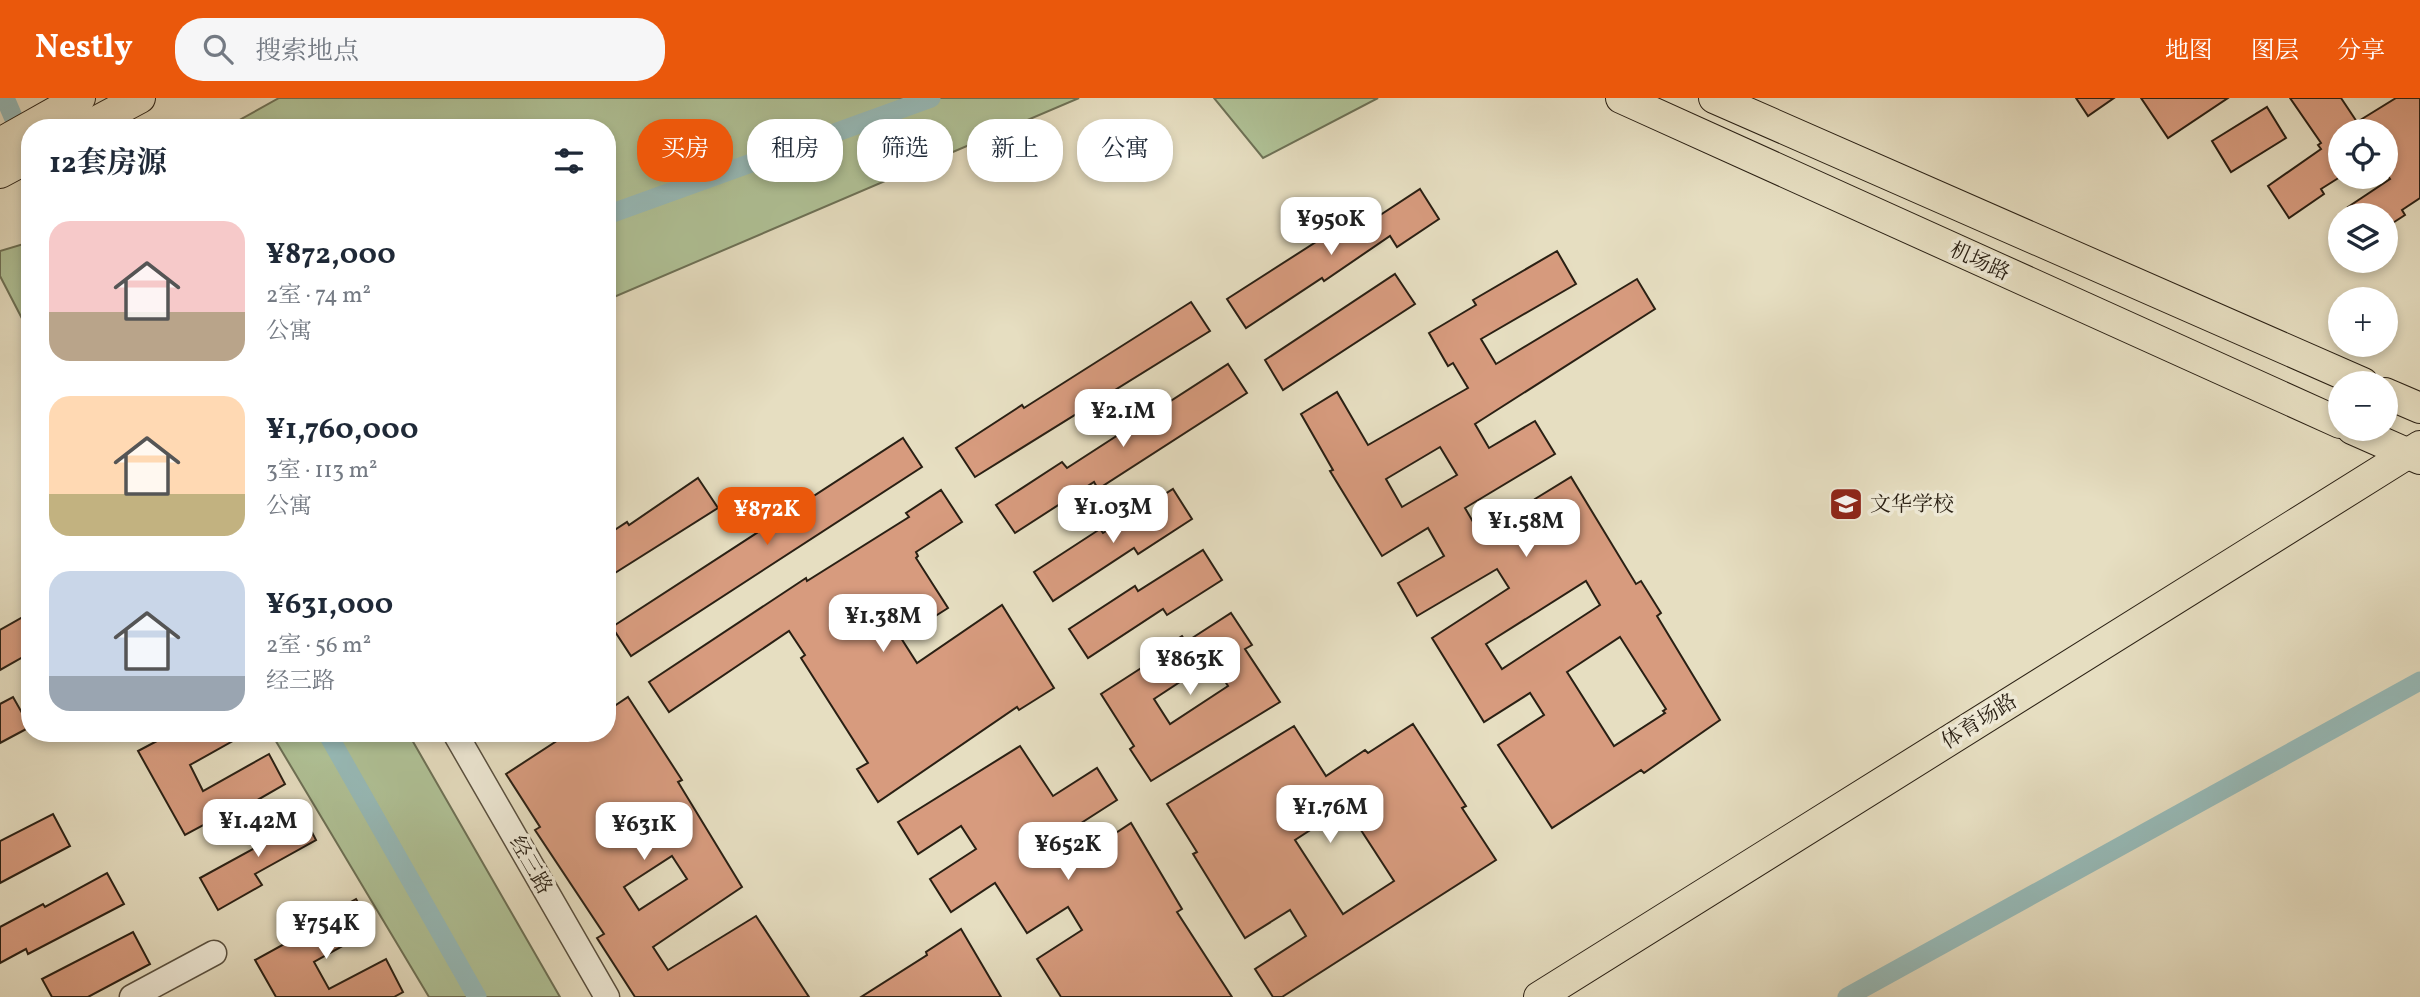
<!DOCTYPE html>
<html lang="zh">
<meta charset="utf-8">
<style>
:root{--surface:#fff;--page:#f6f6f7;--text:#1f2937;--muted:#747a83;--accent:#ea580c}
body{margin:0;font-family:Vollkorn,"Noto Serif SC",serif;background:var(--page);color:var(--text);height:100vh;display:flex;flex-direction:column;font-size:26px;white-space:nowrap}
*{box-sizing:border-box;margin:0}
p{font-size:23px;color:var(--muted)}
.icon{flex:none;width:38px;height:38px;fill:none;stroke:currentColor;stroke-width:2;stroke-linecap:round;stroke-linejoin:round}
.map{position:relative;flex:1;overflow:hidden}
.panel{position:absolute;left:21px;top:21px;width:595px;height:623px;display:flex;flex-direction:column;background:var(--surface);border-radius:28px;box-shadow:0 4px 10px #0003}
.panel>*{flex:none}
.top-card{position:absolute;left:637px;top:21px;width:665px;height:63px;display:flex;gap:14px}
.buttons{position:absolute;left:2328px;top:21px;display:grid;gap:14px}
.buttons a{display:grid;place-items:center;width:70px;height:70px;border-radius:50%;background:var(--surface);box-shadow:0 4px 10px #0003;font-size:35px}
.price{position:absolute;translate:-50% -60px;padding:0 16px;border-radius:14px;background:#fff;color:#222;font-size:23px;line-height:46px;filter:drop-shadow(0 2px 4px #0008)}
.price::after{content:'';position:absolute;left:50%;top:42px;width:21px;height:16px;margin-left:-10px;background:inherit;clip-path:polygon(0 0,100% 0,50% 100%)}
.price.on{background:var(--accent);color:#fff}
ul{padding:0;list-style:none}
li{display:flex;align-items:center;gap:21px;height:175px;padding:0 28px}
li span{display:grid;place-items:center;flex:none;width:196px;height:140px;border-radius:21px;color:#555}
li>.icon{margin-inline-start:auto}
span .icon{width:84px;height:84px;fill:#fffc;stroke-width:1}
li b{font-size:30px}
h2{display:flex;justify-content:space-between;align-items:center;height:84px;padding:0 28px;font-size:30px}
.pill{padding:0 24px;border-radius:28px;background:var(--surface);box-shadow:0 4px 10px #0003;font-size:24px;line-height:63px}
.pill.on{background:var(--accent);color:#fff}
header{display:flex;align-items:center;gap:42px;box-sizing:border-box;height:98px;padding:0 35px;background:var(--accent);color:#fff}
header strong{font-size:33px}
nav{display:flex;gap:38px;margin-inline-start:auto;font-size:24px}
.search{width:490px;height:63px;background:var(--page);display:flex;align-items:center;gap:18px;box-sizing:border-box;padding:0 24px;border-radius:28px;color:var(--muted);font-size:26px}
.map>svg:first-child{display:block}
.green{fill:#b0c297;stroke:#6d7156;stroke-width:2}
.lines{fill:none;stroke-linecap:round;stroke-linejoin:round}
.canal{stroke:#97bbb9;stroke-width:19}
.building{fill:#d79b7e;stroke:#2a2014;stroke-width:2;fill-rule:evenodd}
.minor-casing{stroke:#59503f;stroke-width:27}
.major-casing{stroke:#2a2014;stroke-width:32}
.minor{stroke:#efead7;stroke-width:24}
.major{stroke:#e6dec1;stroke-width:30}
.labels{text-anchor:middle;stroke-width:7;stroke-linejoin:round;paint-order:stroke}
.street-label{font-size:21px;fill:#2a2014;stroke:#efead7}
.poi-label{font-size:21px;fill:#2a2014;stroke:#efead7;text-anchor:start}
</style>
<header>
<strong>Nestly</strong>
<div class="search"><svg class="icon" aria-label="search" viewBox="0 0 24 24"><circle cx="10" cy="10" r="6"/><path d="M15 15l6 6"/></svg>搜索地点</div>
<nav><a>地图</a><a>图层</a><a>分享</a></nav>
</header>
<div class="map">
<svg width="2420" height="899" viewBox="0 0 2420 899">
<rect width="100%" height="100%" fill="#e6dec1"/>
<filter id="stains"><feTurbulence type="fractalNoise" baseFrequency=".00286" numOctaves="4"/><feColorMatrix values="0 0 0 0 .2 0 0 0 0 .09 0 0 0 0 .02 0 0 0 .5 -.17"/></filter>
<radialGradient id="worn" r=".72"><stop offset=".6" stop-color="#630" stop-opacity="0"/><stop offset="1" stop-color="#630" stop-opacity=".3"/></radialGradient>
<g class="green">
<path d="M279 0H1079L607 202V30H225Z"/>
<path d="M1214 0H1378L1263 60Z"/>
<path d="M30 144V236L0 178V153Z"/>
<path d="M271 635H408L560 899H429Z"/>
</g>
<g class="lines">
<g class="canal">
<path d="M5 0 24 44"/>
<path d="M607 117 931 0"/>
<path d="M327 635 477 899"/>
<path d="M1847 899 2420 583"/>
</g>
</g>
<g class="building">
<path d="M2076 0H2114L2088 18Z"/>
<path d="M2141 0H2228L2168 40Z"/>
<path d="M2290 0H2341L2357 24 2396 0H2420V100L2402 112 2405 117 2385 130V117H2354L2348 109 2390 81 2385 74V33H2340V79L2321 91 2324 96 2289 120 2268 88 2321 51 2318 47 2321 45Z"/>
<path d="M2267 9 2286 40 2231 74 2212 43Z"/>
<path d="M1420 91 1439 121 1397 149 1390 138 1324 183 1322 180 1246 230 1227 201 1358 117 1365 127Z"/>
<path d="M1557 153 1576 186 1481 241 1496 266 1637 181 1655 211 1475 326 1489 350 1535 323 1555 356 1465 410 1480 436 1537 404 1535 401 1571 379 1636 486 1641 483 1661 515 1657 518 1720 622 1644 675 1641 672 1552 730 1498 647 1544 617 1530 595 1484 624 1432 540 1509 490 1497 471 1417 518 1398 485 1444 458 1428 430 1382 458 1330 373 1333 372 1301 316 1337 294 1368 347 1468 290 1453 265 1448 268 1429 235 1476 207 1473 202ZM1440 349 1457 377 1402 409 1386 381ZM1586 483 1600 507 1502 571 1486 546ZM1620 539 1666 611 1663 613 1665 615 1614 648 1567 574Z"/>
<path d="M1395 176 1415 206 1283 292 1265 262Z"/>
<path d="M1191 204 1210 233 975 379 956 350 1022 307 1024 310Z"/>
<path d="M1228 266 1247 295 1098 391 1094 384 1015 435 996 407 1062 364 1067 370Z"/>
<path d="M903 340 922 369 631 558 612 529Z"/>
<path d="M698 380 718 410 607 480V437L627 424 629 427Z"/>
<path d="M1173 391 1192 421 1138 456 1134 450 1053 503 1034 474 1100 431 1103 435Z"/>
<path d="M941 392 962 424 916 454 918 458 916 460 948 510 901 540 917 565 1002 507 1054 590 1019 612 1017 609 878 704 857 671 868 665 801 560 805 557 789 533 669 614 649 584 806 480 807 483 909 419 906 415Z"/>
<path d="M1203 452 1222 482 1167 517 1163 511 1088 560 1069 531 1135 488 1138 493Z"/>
<path d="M30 515V555L0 572V532Z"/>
<path d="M1231 515 1252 547 1245 551 1280 604 1151 683 1130 651 1134 648 1101 596 1149 565 1146 560 1182 538 1186 544ZM1212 563 1228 588 1170 626 1154 601Z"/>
<path d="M13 599 30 629 0 645V606Z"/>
<path d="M628 599 682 682 678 684 742 789 653 849 668 872 756 818 809 899H635L597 840 604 836 535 732 540 729 506 676 569 635H607V613ZM672 758 687 781 639 812 624 789Z"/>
<path d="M1413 626 1466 708 1462 710 1496 762 1282 899H1273L1255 871 1306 838 1290 812 1245 840 1193 756 1197 754 1167 706 1294 628 1326 678 1365 652 1368 655ZM1346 709 1394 783 1343 816 1295 742Z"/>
<path d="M172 635H247L190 667 203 693 269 656 285 686 235 715 233 711 185 737 138 653Z"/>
<path d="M1020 648 1053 698 1097 670 1117 702 1075 729 1090 752 1131 725 1182 811 1177 814 1232 899H1061L1037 861 1082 832 1068 809 1027 835 995 785 951 814 930 781 976 751 961 728 918 756 898 724Z"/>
<path d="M300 711 316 742 255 776 262 787 218 812 200 780 255 750 249 740Z"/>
<path d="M53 716 70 748 0 785V743Z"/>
<path d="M107 775 124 806 28 856 26 851 0 865V829L43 806 45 809Z"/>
<path d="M356 801 373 831 314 864 329 891 386 861 403 894 394 899H276L255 862 308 833 306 829Z"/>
<path d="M961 831 1001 899H861L927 857 926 854Z"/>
<path d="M133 834 150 866 88 899H52L42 881Z"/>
</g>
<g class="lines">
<g class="minor-casing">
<g id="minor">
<path d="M455 635 607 899"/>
<path d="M132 899 214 855"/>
</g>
</g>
<g class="major-casing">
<g id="major">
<path d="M1621 0 2340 325"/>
<path d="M1714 0 2363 285"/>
<path d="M84 30 140 0"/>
<path d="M0 45 80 0"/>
<path d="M0 75 30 59"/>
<path d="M2385 295 2420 310"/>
<path d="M2352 331 2420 361"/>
<path d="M1539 899 2420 348"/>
</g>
</g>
<use href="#minor" class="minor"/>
<use href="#major" class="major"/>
</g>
<defs>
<g id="school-square" transform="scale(1.75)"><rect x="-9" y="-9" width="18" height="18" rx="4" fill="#8f2418" stroke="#efead7"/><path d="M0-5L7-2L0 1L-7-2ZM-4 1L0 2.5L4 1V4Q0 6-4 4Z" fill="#fff"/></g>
</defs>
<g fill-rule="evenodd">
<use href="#school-square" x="1846" y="406"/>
</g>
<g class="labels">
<g class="street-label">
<text transform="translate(1980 163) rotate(24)" y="7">机场路</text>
<text transform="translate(1979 623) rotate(-32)" y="7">体育场路</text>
<text transform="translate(531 767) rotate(60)" y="7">经三路</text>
</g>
<g class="poi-label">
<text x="1870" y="413">文华学校</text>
</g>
</g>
<rect width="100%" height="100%" filter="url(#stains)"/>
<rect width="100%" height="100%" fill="url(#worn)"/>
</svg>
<div class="buttons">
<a><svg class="icon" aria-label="locate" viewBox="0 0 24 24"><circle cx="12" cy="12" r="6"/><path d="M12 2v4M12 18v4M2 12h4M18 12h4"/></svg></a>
<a><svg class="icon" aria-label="layers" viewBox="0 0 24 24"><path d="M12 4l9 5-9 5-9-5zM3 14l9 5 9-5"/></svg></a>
<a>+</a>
<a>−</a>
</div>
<b class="price" style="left:1331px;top:159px">¥950K</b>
<b class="price" style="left:1123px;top:351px">¥2.1M</b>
<b class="price" style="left:1113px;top:447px">¥1.03M</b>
<b class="price on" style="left:767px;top:449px">¥872K</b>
<b class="price" style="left:1526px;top:461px">¥1.58M</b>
<b class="price" style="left:883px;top:556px">¥1.38M</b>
<b class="price" style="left:1190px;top:599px">¥863K</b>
<b class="price" style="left:1330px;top:747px">¥1.76M</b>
<b class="price" style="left:258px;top:761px">¥1.42M</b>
<b class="price" style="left:644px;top:764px">¥631K</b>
<b class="price" style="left:1068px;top:784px">¥652K</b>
<b class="price" style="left:326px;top:863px">¥754K</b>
<div class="top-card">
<a class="pill on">买房</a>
<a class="pill">租房</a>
<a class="pill">筛选</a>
<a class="pill">新上</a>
<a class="pill">公寓</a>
</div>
<section class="panel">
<h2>12套房源<svg class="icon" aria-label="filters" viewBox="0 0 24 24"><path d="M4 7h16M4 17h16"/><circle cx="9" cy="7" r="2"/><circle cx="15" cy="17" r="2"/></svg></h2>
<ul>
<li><span style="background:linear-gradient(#f6c9c9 65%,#b9a48a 0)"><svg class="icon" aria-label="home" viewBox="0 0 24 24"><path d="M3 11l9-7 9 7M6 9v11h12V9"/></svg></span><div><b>¥872,000</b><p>2室 · 74 m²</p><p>公寓</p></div></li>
<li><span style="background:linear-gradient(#ffd9b3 70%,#c2b280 0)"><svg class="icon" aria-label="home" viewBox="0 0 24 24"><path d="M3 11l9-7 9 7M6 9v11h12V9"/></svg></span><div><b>¥1,760,000</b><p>3室 · 113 m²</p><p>公寓</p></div></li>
<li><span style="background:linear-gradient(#c9d6e8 75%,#9aa5b1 0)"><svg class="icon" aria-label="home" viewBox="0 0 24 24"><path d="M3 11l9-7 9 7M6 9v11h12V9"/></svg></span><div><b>¥631,000</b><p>2室 · 56 m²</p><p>经三路</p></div></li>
</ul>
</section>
</div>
